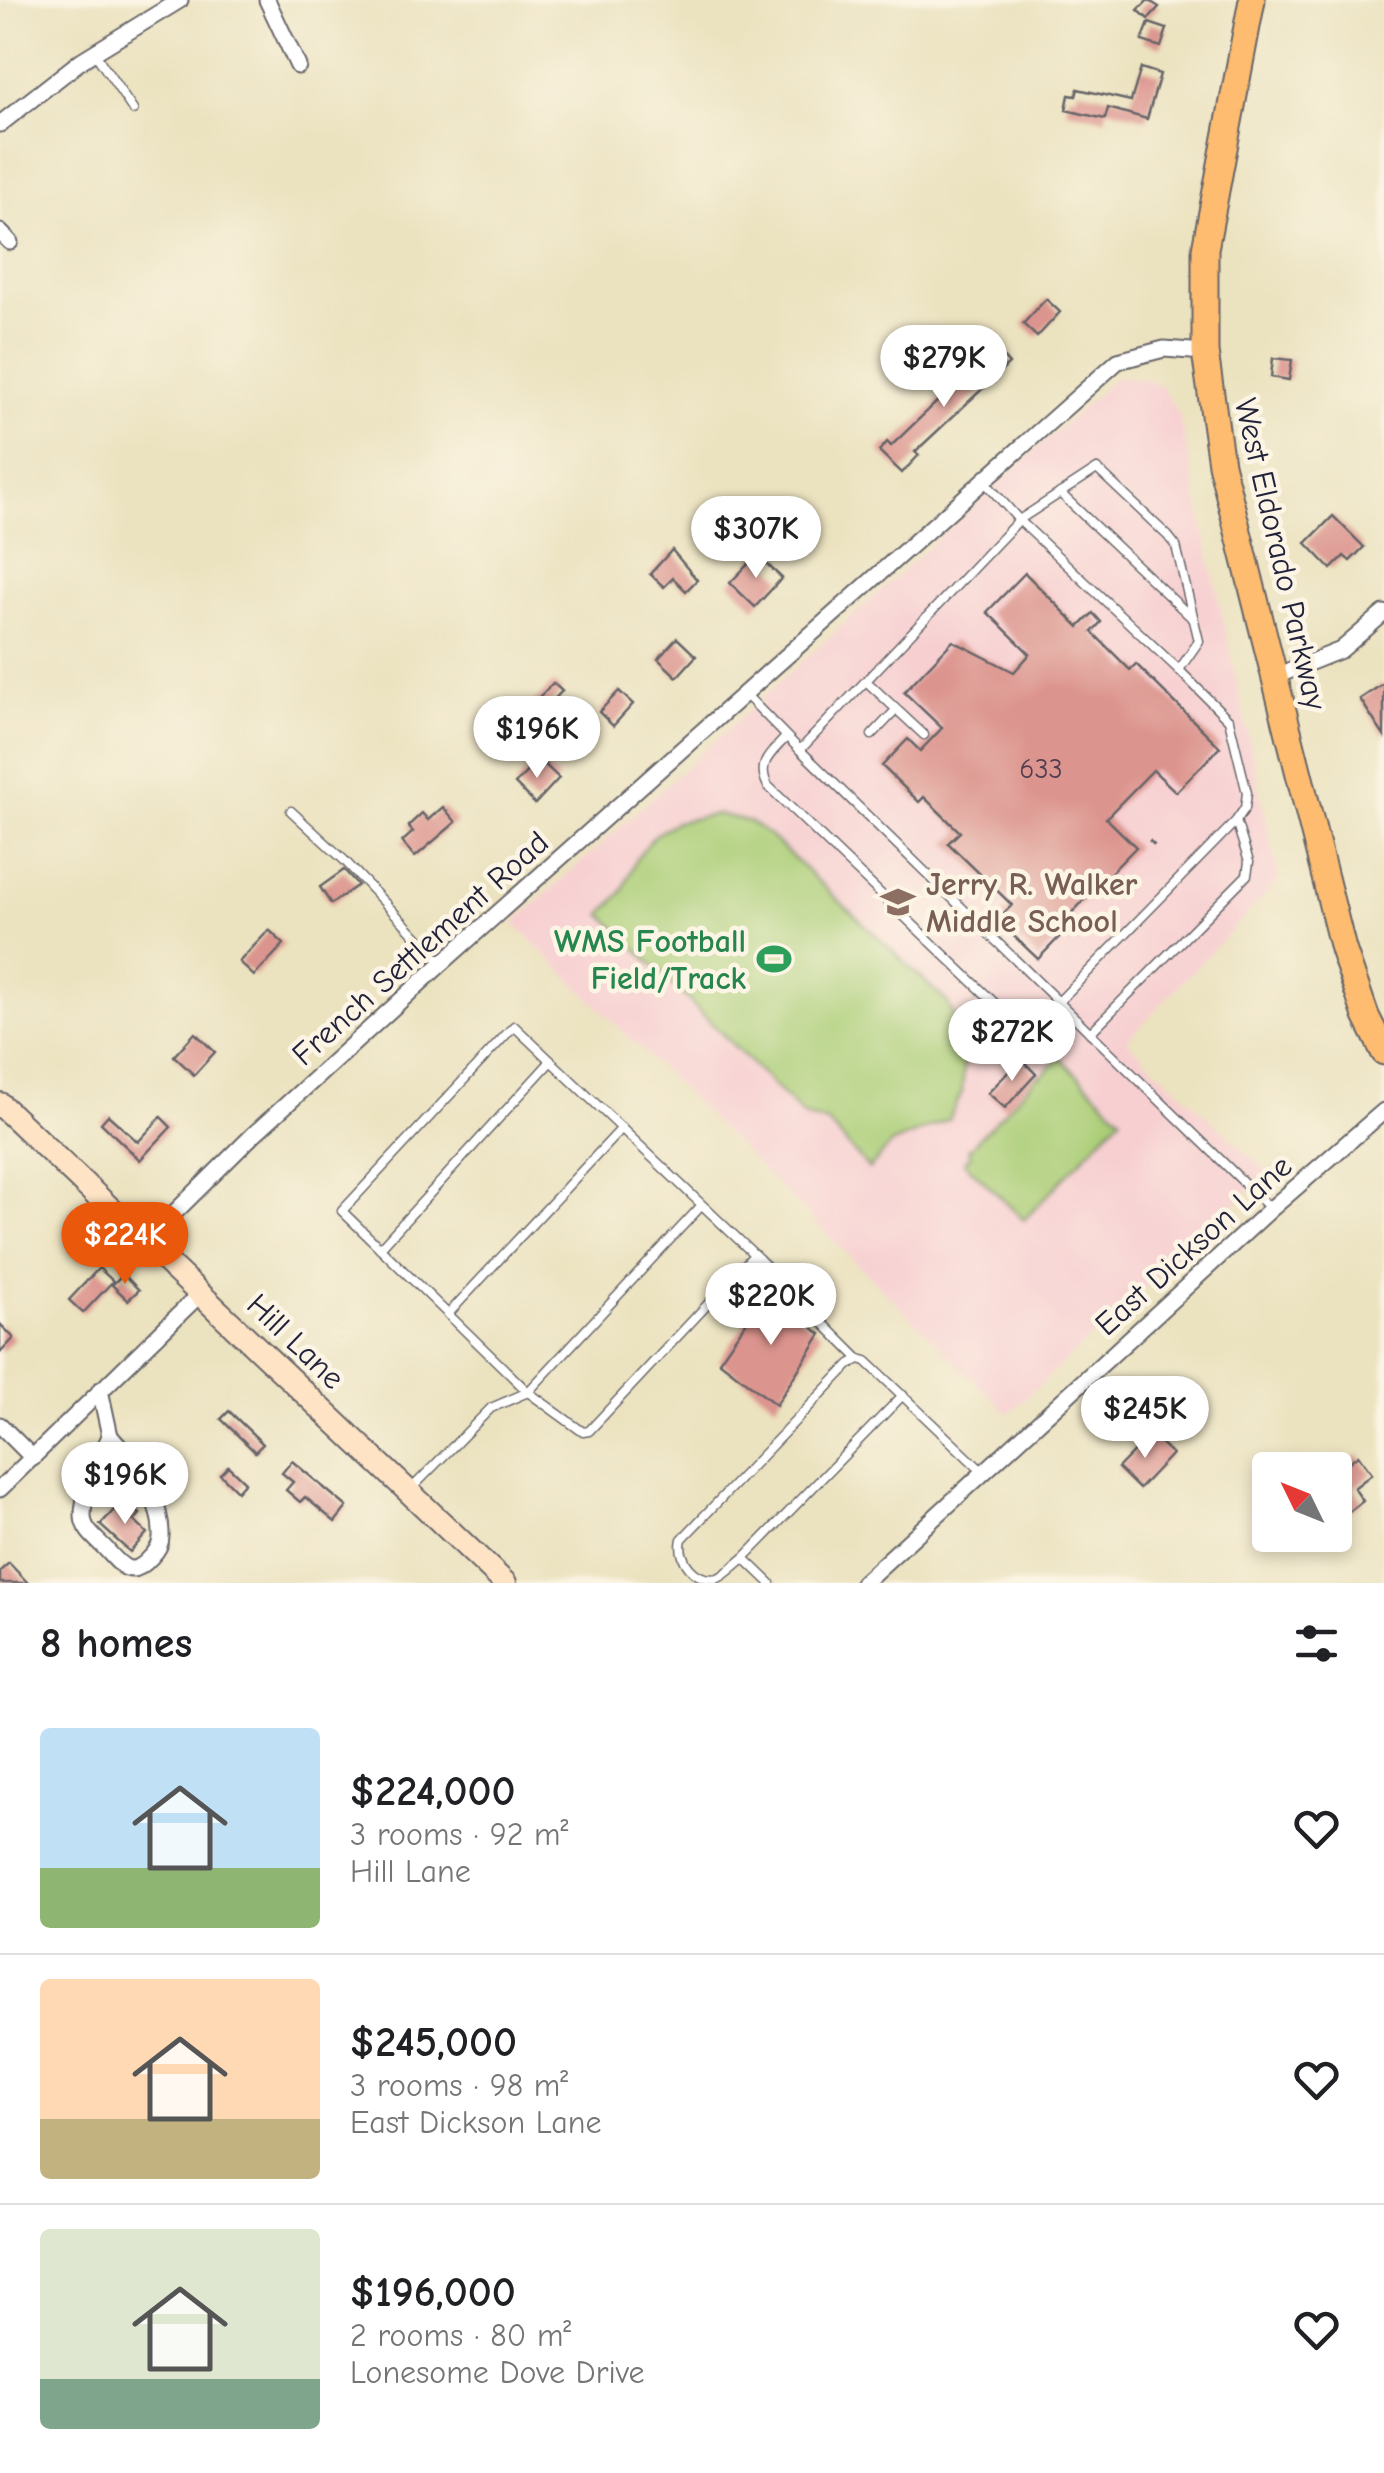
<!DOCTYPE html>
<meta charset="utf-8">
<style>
:root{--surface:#fff;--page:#f2f2f2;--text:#202124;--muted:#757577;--line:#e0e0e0;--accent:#ea580c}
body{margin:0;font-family:"Comic Neue",sans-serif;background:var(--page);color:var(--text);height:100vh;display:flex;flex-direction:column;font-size:38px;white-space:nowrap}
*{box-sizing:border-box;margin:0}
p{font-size:32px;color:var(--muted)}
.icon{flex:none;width:55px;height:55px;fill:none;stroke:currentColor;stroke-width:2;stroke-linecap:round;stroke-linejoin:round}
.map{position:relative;height:1583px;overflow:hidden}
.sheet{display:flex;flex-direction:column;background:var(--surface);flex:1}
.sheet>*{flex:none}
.needle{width:65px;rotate:313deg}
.buttons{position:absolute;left:1252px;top:1452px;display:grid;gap:20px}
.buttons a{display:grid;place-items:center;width:100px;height:100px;border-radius:10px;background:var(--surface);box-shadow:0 5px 15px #0003;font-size:50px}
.price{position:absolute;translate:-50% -85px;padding:0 22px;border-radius:35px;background:#fff;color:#222;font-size:32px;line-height:65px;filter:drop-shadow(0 2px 5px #0008)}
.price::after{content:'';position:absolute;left:50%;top:60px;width:30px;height:22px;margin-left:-15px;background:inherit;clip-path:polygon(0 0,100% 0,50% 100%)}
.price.on{background:var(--accent);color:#fff}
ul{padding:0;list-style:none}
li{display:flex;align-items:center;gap:30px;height:250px;padding:0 40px}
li+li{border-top:2px solid var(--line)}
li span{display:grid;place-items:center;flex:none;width:280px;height:200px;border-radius:10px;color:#555}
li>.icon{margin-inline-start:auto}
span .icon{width:120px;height:120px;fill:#fffc;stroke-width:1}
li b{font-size:42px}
h2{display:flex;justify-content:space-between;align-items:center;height:120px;padding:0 40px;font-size:42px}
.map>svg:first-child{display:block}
.built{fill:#f7cfd1}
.green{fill:#abce77;stroke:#667859;stroke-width:2.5}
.building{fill:#dc948e}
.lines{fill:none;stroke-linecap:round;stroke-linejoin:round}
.lane-casing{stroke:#686569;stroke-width:11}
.street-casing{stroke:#686569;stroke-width:19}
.secondary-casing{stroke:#686569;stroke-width:26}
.primary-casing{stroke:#686569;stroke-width:29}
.path{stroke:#686569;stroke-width:2.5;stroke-dasharray:8 8;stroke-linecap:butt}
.lane{stroke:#fff;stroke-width:8}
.street{stroke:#fff;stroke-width:15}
.secondary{stroke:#fee4c5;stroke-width:22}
.primary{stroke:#fdbc6f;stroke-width:25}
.labels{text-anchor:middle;stroke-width:9;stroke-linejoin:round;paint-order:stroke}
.number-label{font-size:28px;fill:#503e50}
.street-label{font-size:32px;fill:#22223b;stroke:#fcf5e5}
.education-label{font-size:32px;font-weight:bold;fill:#785e54;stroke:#fcf5e5;text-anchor:start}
.leisure-label{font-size:32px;font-weight:bold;fill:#27864d;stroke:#fcf5e5;text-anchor:end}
</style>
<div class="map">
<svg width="1384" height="1583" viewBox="0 0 1384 1583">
<rect width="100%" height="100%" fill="#fcf5e5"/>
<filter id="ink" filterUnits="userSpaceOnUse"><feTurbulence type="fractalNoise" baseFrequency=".01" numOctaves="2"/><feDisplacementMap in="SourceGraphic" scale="20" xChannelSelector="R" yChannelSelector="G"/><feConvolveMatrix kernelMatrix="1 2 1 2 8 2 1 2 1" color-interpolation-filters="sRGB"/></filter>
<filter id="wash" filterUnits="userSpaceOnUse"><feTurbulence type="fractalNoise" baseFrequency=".0048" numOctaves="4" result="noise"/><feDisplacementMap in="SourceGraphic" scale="40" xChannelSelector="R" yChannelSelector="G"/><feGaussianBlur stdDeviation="2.25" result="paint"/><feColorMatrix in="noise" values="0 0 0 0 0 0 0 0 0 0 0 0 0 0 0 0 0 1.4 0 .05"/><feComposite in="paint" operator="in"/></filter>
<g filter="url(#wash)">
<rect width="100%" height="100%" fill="#ebe2bf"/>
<path class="built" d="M1116 377 1141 379 1161 386 1179 414 1279 880 1126 1041 1269 1173 1008 1414 514 923Z"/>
<g class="green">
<path d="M718 814 750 822 770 836 948 1003 966 1043 962 1092 949 1119 891 1144 869 1169 827 1122 805 1117 602 914 622 892 636 859 654 836 675 822Z"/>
<path d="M1059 1057 1121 1117 1024 1220 964 1162 971 1155 968 1150 1039 1075 1041 1077Z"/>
</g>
<g id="blocks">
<g class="building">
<path d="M1148 0 1159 7 1148 19 1138 10Z"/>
<path d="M1149 23 1167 29 1161 47 1142 41Z"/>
<path d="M1141 68 1160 74 1147 119 1108 108 1105 119 1066 110 1069 95 1076 96 1078 89 1131 101Z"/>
<path d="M1046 299 1060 312 1037 337 1023 324Z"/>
<path d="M994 347 1009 364 915 452 919 455 902 473 879 451 887 442 891 446Z"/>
<path d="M1273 358 1292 360 1289 380 1271 377Z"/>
<path d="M1333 516 1364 547 1350 561 1344 556 1331 569 1306 543Z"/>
<path d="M672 550 697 580 686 591 673 578 664 587 650 574Z"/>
<path d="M757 555 782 578 755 607 730 583Z"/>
<path d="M1025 573 1079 627 1093 613 1101 622 1092 632 1130 670 1136 664 1220 747 1176 792 1153 770 1106 818 1136 847 1062 923 1068 928 1038 959 997 920 1012 905 948 843 960 832 924 797 919 802 882 766 908 739 920 751 942 728 904 692 953 641 1014 672 1030 654 987 612Z"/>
<path d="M677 638 696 656 677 677 658 659Z"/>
<path d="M553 683 562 691 524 731 515 722Z"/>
<path d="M1384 683V736L1360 699Z"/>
<path d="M619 691 633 704 613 726 599 712Z"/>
<path d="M539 759 559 778 535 804 515 784Z"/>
<path d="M443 807 456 822 415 857 402 842 413 832 408 826 422 813 428 820Z"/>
<path d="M344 870 358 885 331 904 320 887Z"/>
<path d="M269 930 284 944 254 976 239 962Z"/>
<path d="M195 1033 215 1052 194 1075 174 1056Z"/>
<path d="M1021 1059 1036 1074 1005 1108 988 1093Z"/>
<path d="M108 1115 138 1142 161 1117 171 1127 140 1160 101 1123Z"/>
<path d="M99 1268 113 1281 83 1313 69 1300Z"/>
<path d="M123 1274 139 1290 128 1300 112 1285Z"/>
<path d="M767 1292 821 1334 776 1405 719 1361Z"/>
<path d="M0 1324 14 1338 0 1353Z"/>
<path d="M229 1411 263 1444 255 1452 221 1419Z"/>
<path d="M1151 1434 1172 1454 1139 1489 1118 1468Z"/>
<path d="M1358 1455 1372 1474 1354 1488 1363 1501 1349 1512 1335 1493V1473Z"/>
<path d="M292 1461 347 1507 335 1522 305 1497 300 1502 286 1490 293 1482 282 1473Z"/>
<path d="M228 1466 245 1482 237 1491 220 1474Z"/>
<path d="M127 1502 140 1514 134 1521 147 1533 130 1552 100 1525 116 1508 120 1510Z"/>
<path d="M9 1563 28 1583H0V1571Z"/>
</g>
</g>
</g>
<g filter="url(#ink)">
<use href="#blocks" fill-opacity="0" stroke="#686569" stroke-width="2.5"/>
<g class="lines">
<g class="lane-casing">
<g id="lane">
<path d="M94 52 133 110"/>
<path d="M985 482 1019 520 1179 670"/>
<path d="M1060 493 1191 617"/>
<path d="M866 681 924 735"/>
<path d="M746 695 800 750"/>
<path d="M872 735 896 710"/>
<path d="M786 737C771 754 756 763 768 786L1027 1034 1236 821 1245 808 1247 793 1229 720 1179 670 1199 641 1176 546 1168 536 1097 469 1019 520 800 750 1271 1209"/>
<path d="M291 811 344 860 442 963"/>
<path d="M1090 1033 1247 875 1249 862 1236 821"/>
<path d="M702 1205 528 1392 342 1211 514 1026C596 1104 678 1182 759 1259"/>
<path d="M380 1248 551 1061"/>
<path d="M448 1314 622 1128"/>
<path d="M411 1489 491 1408 528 1392 583 1432 589 1431 751 1258 759 1259 859 1359"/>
<path d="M744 1558 903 1395"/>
<path d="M770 1583 744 1558C736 1564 727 1574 718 1578 695 1583 677 1559 682 1539L850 1364 859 1359 866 1361 984 1473"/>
</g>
</g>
<g class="street-casing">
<g id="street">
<path d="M267 0 298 66"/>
<path d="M0 124 82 60 180 0"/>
<path d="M0 232 10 242"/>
<path d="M1276 676 1341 650 1384 613"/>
<path d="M146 1241 253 1135 442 963 1118 361 1164 349 1205 352"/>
<path d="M100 1390 110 1436"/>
<path d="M0 1425 33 1458"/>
<path d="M110 1436C133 1461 163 1500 161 1537 161 1544 156 1552 151 1557 130 1581 121 1565 104 1547 95 1538 83 1529 83 1516 83 1489 99 1460 110 1436Z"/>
<path d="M0 1489 200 1294"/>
<path d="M863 1583 1271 1209 1384 1111"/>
</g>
</g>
<g class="secondary-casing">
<path id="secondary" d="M0 1104 505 1583"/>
</g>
<g class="primary-casing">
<path id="primary" d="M1252 0 1205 249V352L1221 464 1343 949 1366 1016 1384 1052"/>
</g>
<path class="path" d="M1149 840 1155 846"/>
<use href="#lane" class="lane"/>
<use href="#street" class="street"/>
<use href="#secondary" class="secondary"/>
<use href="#primary" class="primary"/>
</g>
</g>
<defs>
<g id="school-bare" transform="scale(2.7)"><path d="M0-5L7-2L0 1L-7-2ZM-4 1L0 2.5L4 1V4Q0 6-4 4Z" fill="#8d6e63" stroke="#fcf5e5" stroke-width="2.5" paint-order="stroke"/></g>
<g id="stadium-bare" transform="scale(2.7)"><path d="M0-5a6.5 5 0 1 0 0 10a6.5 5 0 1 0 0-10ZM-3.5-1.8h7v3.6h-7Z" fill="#2e9e5b" stroke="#fcf5e5" stroke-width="2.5" paint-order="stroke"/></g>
</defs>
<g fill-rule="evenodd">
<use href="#school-bare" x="898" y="902"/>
<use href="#stadium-bare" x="774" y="959"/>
</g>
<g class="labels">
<g class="number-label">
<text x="1041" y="778">633</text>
</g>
<g class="street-label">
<text transform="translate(1281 554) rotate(77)" y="11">West Eldorado Parkway</text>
<text transform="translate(420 948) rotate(-42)" y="11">French Settlement Road</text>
<text transform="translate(1193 1245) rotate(-42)" y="11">East Dickson Lane</text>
<text transform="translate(296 1341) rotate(44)" y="11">Hill Lane</text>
</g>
<g class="education-label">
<text x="926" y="895">Jerry R. Walker<tspan x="926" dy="37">Middle School</tspan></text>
</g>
<g class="leisure-label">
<text x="746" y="952">WMS Football<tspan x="746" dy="37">Field/Track</tspan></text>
</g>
</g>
</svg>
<div class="buttons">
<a><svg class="needle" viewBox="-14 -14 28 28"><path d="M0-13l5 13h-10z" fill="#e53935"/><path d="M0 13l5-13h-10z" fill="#757577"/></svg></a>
</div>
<b class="price" style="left:944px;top:410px">$279K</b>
<b class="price" style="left:756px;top:581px">$307K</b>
<b class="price" style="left:537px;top:781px">$196K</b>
<b class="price" style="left:1012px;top:1084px">$272K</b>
<b class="price on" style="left:125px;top:1287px">$224K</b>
<b class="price" style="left:771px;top:1348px">$220K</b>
<b class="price" style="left:1145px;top:1461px">$245K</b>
<b class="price" style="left:125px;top:1527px">$196K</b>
</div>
<section class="sheet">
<h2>8 homes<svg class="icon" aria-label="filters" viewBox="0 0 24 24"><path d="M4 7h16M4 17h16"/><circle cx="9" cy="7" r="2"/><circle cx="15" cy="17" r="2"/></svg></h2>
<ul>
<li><span style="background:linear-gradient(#bfe0f5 70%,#8fb573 0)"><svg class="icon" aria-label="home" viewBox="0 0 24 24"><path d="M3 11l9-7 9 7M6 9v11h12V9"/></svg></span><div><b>$224,000</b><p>3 rooms · 92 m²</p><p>Hill Lane</p></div><svg class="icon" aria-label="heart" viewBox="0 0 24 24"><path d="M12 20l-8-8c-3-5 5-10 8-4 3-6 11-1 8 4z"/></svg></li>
<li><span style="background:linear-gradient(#ffd9b3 70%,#c2b280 0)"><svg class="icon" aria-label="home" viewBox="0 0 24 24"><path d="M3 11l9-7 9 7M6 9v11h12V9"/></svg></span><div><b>$245,000</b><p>3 rooms · 98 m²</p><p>East Dickson Lane</p></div><svg class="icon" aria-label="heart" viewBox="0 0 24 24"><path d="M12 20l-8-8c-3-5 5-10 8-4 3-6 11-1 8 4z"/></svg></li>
<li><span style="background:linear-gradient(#dfe7d0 75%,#7fa58c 0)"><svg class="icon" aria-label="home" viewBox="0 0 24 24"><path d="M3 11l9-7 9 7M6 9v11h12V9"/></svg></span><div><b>$196,000</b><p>2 rooms · 80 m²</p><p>Lonesome Dove Drive</p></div><svg class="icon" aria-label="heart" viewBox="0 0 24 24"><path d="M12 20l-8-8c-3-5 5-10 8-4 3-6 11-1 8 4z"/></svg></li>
</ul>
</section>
